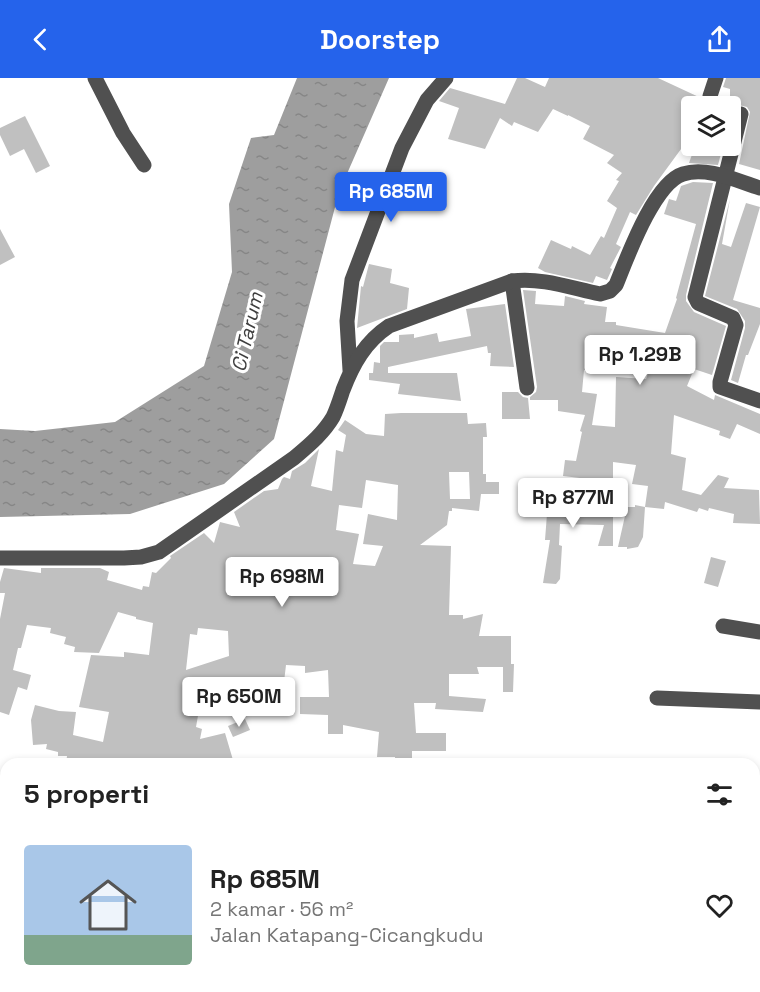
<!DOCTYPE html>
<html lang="id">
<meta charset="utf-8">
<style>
:root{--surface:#fff;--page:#f6f6f6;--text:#222;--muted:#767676;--accent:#2563eb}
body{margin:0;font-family:"Space Grotesk",sans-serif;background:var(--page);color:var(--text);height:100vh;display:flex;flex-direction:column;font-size:22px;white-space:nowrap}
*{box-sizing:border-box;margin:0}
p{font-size:20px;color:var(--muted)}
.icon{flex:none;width:33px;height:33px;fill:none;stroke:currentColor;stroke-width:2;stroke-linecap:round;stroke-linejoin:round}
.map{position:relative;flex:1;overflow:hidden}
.details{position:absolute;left:0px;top:680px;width:760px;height:236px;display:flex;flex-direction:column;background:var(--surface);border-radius:18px 18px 0 0;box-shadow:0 3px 9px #0003}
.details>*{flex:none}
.fabs{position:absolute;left:681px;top:18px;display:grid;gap:12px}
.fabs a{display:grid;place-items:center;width:60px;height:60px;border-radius:6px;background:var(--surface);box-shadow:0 3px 9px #0003;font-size:30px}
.price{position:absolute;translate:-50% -51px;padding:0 14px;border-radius:6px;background:#fff;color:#222;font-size:20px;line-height:39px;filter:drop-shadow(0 2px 3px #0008)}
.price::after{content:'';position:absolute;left:50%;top:36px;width:18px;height:14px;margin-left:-9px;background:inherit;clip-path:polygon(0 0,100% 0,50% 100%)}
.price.active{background:var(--accent);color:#fff}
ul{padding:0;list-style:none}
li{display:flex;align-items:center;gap:18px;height:150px;padding:0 24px}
li span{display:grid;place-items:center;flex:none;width:168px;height:120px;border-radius:6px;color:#555}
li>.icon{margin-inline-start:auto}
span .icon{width:72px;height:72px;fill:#fffc;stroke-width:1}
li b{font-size:26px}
h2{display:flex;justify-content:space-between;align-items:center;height:72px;padding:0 24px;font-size:26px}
header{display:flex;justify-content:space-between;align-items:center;height:78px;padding:0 24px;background:var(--accent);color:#fff;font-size:27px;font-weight:800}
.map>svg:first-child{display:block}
.water{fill:url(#water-ripples)}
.building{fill:#c0c0c0;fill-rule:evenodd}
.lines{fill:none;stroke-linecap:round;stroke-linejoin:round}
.minor{stroke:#505050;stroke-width:15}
.labels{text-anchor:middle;stroke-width:6;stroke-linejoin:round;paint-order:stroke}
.water-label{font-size:20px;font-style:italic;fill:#3f3f3f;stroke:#fff}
</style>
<header><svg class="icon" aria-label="back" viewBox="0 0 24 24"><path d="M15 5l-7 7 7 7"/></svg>Doorstep<svg class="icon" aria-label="share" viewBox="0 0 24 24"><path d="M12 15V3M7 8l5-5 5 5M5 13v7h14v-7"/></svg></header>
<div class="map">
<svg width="760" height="914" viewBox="0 0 760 914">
<defs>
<pattern id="water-ripples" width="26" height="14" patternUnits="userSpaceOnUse" patternTransform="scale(1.5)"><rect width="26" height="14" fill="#9e9e9e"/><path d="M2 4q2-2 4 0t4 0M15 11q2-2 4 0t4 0" fill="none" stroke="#868686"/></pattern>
</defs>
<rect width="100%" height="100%" fill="#fff"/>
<path class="water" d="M297 0H389L339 114 274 361 224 406 130 436 0 439V351L35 353 115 344 204 288 232 194 229 126 251 60 274 57Z"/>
<g class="building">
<path d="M517 0H525L545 9 549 0H658L701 20 706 27 719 28H692V56L654 108 636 137 630 134 616 166 621 169 610 190 612 191 607 202 596 198 593 205 545 194 538 190 551 162 571 171 572 168 590 177 601 158 604 160 617 130 607 123 619 103 616 102 622 95 607 85 614 77 583 61 590 48 568 37V38L553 31 538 54 514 44 512 48 500 40 485 71 448 61 459 30 439 23 450 10 505 26Z"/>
<path d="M726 0H760V92L739 86 750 34 747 29 739 27 734 30 730 38V11L723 9Z"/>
<path d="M25 38 50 88 36 95 24 71 10 78 0 57V50Z"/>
<path d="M695 68H723L718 87 689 85Z"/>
<path d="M693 104 713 105 686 217V223L694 234 726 248 712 297 694 291 687 308 714 322 715 317 760 336V356L737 346 730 361 719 357 720 353 674 337 671 376 686 380 682 412 701 417 718 397 729 400 724 410 759 412 760 446 733 445 734 436 709 430 708 433 699 430 697 434 665 424 664 431 645 429 648 408 632 406 636 387 613 384V404L563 398 565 382 576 383 582 354 580 353 585 337 558 333V322H530V319L536 314 537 309 523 212 536 213 535 226 564 228 565 218 585 223 584 226 607 229 605 244H616V247L665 255 677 221 676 220 696 146 664 136 669 121 676 123 681 108ZM606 258H616V268L656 274 646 301 616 299 615 349 592 347 597 316 582 314 584 292 600 294Z"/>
<path d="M730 121 722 166 731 169 746 125 760 129 733 222 760 230V246L748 277H746L738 305 731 302 745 250V243L737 231 705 218Z"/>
<path d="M0 151 15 179 0 187Z"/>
<path d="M369 186 392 191 390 205 409 210 407 231 357 250 361 208 363 209Z"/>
<path d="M505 226 514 289 490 288 491 275H488L487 268 388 289V295H457L461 323 398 316 400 306 369 302V295H373L374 284 380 285V268L384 264H399V257L414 256V260L437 255 439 264 471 258 466 231Z"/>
<path d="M502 314H518L523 319 528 320 530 341H502Z"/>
<path d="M401 335H467L468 346 486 345 487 359H483V396H486V404H499V416H481L479 433 452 430V433H449L447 447 420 467 451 468 449 537H463V541L483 536 479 558H511V586H514L513 614H503V589H477L479 596H449V618L486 621 483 634 435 631 436 625H414L416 655H446V673H412V685H395V679H377L379 654 343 647V656H328V637L300 636V619H329L328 592 305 595V588L286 587 284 604 268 603 274 633 204 626 206 630 199 632 196 649 202 651 200 661 225 655 233 682 222 686H66L67 678H58V674L46 671 47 666 33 667 31 642 35 627 59 633 76 634 73 657 103 664 109 634 79 629 91 577 124 579V574L149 577 153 545 136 541V539L118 534 99 575 74 574 75 569 64 566 66 559 50 555 51 550 27 547 21 570H18L13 592 31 597 27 612 18 609 9 637 0 634V541L5 515H0V504L4 490 41 495V490H100L109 494 107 502 142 512 143 508 149 509 152 494 156 495 171 480 170 478 204 455 214 465 220 444 240 449 234 434 264 413 278 411 282 401 284 399 290 401 292 393 305 385 319 371 311 408 332 413 336 372 343 374 346 357 338 352 345 342 366 356 384 358 385 336ZM449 394H469L470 421H450ZM366 402 398 407 397 442 368 436 363 466 383 468 375 488 353 486 359 456 336 452 339 427 362 430ZM198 550 228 553 229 578 186 592 190 556 197 557Z"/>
<path d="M560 409V427H570V435H594L597 419 613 423V468H598L604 447 560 446 559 467 562 468 560 501 556 506 543 505 550 462H545L549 410Z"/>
<path d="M635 427 645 429 643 459 638 469 627 471V469H618L627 429H635Z"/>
<path d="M711 479 726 483 718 509 704 505Z"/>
<path d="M245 641 250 652 233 659 228 648Z"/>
</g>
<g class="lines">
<g class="minor">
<path d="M95 0 123 55 144 87"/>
<path d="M710 18 716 0"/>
<path d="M741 36 695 219 698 225 733 240 736 247 720 304V309L760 323"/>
<path d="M512 203 527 310"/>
<path d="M350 292 347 243 352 202 402 70 427 22 446 0"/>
<path d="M0 480H124L141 479 159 474 294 380C308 368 323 356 333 339 337 331 340 321 343 312 353 286 365 264 389 248L512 203C541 199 571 210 600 216L610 213 616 207C627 180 654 105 683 96 707 88 737 103 760 110"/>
<path d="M723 548 760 554"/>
<path d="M657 620 760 624"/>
<path d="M0 769 6 772"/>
<path d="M141 909 143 914"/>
<path d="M209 909 211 914"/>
<path d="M402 909 411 914"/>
<path d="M237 914 241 909"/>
<path d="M307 914 310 909"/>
</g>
</g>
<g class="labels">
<g class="water-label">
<text transform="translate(247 254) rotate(-77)" y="7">Ci Tarum</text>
</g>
</g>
</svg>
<div class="fabs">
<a><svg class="icon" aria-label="layers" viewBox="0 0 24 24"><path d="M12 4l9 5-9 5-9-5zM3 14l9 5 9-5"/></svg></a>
</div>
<b class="price active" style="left:391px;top:145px">Rp 685M</b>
<b class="price" style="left:640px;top:308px">Rp 1.29B</b>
<b class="price" style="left:573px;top:451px">Rp 877M</b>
<b class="price" style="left:282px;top:530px">Rp 698M</b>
<b class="price" style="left:239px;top:650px">Rp 650M</b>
<section class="details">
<h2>5 properti<svg class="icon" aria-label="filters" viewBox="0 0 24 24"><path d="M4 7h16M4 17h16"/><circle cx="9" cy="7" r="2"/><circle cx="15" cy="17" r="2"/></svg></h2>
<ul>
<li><span style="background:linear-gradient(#a9c7e8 75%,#7fa58c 0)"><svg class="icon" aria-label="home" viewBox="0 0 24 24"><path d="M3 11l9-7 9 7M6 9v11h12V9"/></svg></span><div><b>Rp 685M</b><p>2 kamar · 56 m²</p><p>Jalan Katapang-Cicangkudu</p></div><svg class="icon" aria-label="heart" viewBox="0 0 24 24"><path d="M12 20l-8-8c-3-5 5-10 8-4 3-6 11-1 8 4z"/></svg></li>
</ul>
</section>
</div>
